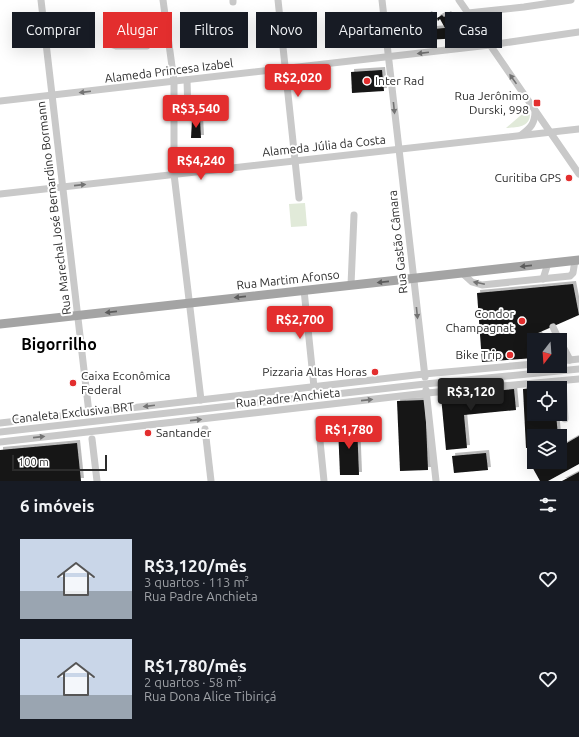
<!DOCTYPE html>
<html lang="pt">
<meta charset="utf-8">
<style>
:root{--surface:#171b24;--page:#242831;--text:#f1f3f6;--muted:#9ea1a6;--accent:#e32e2e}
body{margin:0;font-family:Ubuntu,sans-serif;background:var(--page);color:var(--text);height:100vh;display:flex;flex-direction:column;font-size:15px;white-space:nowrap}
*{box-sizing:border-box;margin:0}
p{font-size:13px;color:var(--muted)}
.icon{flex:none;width:22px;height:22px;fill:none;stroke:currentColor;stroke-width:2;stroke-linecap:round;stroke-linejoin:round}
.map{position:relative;height:481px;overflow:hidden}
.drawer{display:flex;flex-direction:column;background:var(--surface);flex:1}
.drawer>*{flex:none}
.guide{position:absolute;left:12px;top:12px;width:555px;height:36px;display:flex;gap:8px}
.needle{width:26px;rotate:197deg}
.tools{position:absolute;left:527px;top:333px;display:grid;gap:8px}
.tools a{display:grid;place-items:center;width:40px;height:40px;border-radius:0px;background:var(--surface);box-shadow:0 4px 16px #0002;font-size:20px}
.scale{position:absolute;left:12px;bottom:10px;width:95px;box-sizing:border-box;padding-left:4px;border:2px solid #2c2c2c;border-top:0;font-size:11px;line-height:14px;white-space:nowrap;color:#2c2c2c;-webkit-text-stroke:3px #fff;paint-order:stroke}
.price{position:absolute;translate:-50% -34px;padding:0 9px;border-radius:4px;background:var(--accent);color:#fff;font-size:13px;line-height:26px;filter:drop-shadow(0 1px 2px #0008)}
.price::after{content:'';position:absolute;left:50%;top:24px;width:12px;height:9px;margin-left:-6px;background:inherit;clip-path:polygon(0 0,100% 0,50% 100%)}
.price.selected{background:#222;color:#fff}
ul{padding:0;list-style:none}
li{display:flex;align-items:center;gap:12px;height:100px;padding:0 20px}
li span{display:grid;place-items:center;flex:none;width:112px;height:80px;border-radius:0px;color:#555}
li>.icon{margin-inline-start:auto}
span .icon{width:48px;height:48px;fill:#fffc;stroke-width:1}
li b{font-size:17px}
h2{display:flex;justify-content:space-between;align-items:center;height:48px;padding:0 20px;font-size:17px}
.chip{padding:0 14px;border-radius:0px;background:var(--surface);box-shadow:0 4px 16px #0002;font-size:14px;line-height:36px}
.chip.selected{background:var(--accent);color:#fff}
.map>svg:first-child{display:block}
.green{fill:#e1ead9}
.building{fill:#131313;filter:url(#shadow)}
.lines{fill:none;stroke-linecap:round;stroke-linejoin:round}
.minor{stroke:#c9c9c9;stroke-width:7}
.major{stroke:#a4a4a4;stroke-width:9}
.oneway{fill:#737373}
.oneway2{fill:#5c5c5c}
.poi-dot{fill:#e32e2e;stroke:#fff;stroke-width:1.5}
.labels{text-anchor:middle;stroke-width:4;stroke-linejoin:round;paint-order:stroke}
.street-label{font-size:12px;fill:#2c2c2c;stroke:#fff}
.poi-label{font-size:12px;fill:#2c2c2c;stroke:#fff;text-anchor:end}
.district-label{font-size:16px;font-weight:bold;fill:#000;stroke:#fff}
</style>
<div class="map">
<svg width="579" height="481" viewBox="0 0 579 481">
<defs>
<filter id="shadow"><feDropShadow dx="3" dy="-3" stdDeviation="0" flood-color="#0004"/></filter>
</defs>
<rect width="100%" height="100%" fill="#fff"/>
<g class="green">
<path d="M527 110 530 115C529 128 516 127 506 128Z"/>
<path d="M305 203 307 226 291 227 289 204Z"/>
</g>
<g class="building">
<path d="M429 14 435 23 425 29 418 21Z"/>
<path d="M448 14 457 26 463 38 424 40 422 30 445 28 440 19 438 21 437 18 442 15 444 17Z"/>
<path d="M382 70 384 91 352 93 351 72Z"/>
<path d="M200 119 201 138H191L192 120Z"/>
<path d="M573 284 579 315 538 333 542 340H534V358L482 362 477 293Z"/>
<path d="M534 388V414H556L558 436H534V447L526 448 523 389Z"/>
<path d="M514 389 516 410 464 415 467 448 446 450 441 396Z"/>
<path d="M425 400 428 470 400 471 397 401Z"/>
<path d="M357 425 359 475H340L338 426Z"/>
<path d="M579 436V464L548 481H540L530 463 534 461 560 462V447Z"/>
<path d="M77 443 81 481H0V450Z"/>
<path d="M486 453 488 470 454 473 452 456Z"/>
<path d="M579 472V481H562Z"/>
</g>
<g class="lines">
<g class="minor">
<path d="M41 0 89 413"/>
<path d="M163 0 174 81V174L201 400"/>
<path d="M233 0V2"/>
<path d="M278 0 299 198"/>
<path d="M382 0 425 377"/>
<path d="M459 0 579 174"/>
<path d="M468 13 524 7 571 0"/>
<path d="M110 44 116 46H147L150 43 152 30 156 28 166 27"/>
<path d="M187 80 188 112"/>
<path d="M0 101 490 45 579 32"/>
<path d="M521 135C531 128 535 123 535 111"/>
<path d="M0 194 579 129"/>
<path d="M462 273 472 282 482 285 570 276 573 273 575 260"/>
<path d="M543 279 548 263"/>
<path d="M351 285 354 215"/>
<path d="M304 290 314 387"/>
<path d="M553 327 559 340"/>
<path d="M560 341 570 360"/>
<path d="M560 361 579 359"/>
<path d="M563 381 565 419"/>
<path d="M426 390 436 481"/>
<path d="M318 421 324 481"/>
<path d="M0 423 424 374 534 364"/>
<path d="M205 429 211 481"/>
<path d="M0 432 425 384 579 369"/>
<path d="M92 439 97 481"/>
<path d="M0 442 427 393 579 379"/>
</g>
<path class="major" d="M0 324 579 260"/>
</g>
<defs><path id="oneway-solid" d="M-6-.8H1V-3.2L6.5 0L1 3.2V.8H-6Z"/></defs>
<g class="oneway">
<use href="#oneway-solid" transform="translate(423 53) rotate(173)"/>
<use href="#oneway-solid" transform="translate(513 79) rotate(-125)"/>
<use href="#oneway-solid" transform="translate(85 92) rotate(173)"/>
<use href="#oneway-solid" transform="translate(394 108) rotate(84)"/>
<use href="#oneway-solid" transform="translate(80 185) rotate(-6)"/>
<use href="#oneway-solid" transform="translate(479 283) rotate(-168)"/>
<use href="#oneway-solid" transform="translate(417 313) rotate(84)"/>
<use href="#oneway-solid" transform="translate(367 400) rotate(-6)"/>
<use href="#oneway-solid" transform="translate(149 406) rotate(173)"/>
<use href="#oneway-solid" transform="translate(196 420) rotate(-6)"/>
<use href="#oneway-solid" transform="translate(39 437) rotate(-6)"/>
</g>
<g class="oneway2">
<use href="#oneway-solid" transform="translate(526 266) rotate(174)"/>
<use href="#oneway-solid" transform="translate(383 282) rotate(174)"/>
<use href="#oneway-solid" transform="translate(240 297) rotate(174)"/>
<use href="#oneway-solid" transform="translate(111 312) rotate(174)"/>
</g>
<g class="poi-dot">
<circle cx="367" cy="81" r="4"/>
<rect x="533" y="99" width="8" height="8" rx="2"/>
<circle cx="569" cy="178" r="4"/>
<circle cx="522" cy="321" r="4"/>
<circle cx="510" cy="355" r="4"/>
<circle cx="375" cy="372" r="4"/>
<circle cx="73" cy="383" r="4"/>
<circle cx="148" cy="433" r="4"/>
</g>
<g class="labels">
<g class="street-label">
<text transform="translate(169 71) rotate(-7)" y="4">Alameda Princesa Izabel</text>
<text transform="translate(324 146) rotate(-6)" y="4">Alameda Júlia da Costa</text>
<text transform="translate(54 208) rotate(-97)" y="4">Rua Marechal José Bernardino Bormann</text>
<text transform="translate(398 242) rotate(-96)" y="4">Rua Gastão Câmara</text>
<text transform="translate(288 280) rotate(-6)" y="4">Rua Martim Afonso</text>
<text transform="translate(288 398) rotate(-6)" y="4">Rua Padre Anchieta</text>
<text transform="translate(73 413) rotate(-6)" y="4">Canaleta Exclusiva BRT</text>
</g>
<g class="poi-label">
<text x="375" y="85" text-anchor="start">Inter Rad</text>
<text x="529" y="100">Rua Jerônimo<tspan x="529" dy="14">Durski, 998</tspan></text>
<text x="561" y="182">Curitiba GPS</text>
<text x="514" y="318">Condor<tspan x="514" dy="14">Champagnat</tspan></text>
<text x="502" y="359">Bike Trip</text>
<text x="367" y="376">Pizzaria Altas Horas</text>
<text x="81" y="380" text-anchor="start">Caixa Econômica<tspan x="81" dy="14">Federal</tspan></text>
<text x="156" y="437" text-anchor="start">Santander</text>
</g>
<g class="district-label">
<text x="59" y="350">Bigorrilho</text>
</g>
</g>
</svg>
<div class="tools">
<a><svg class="needle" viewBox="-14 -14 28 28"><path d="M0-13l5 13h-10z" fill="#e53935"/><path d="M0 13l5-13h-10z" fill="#9ea1a6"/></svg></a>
<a><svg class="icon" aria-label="locate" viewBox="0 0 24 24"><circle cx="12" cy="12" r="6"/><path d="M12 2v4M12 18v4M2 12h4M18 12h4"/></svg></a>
<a><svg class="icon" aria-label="layers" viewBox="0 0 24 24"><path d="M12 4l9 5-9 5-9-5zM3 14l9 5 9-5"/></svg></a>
</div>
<div class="scale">100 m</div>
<b class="price" style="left:298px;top:98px">R$2,020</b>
<b class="price" style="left:196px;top:129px">R$3,540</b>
<b class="price" style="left:201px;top:181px">R$4,240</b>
<b class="price" style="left:300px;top:340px">R$2,700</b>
<b class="price selected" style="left:471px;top:412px">R$3,120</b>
<b class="price" style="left:349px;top:450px">R$1,780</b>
<div class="guide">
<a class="chip">Comprar</a>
<a class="chip selected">Alugar</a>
<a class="chip">Filtros</a>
<a class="chip">Novo</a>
<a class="chip">Apartamento</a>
<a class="chip">Casa</a>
</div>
</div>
<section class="drawer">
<h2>6 imóveis<svg class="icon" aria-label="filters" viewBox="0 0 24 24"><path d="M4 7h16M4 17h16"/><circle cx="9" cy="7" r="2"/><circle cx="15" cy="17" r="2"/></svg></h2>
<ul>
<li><span style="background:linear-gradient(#c9d6e8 65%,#9aa5b1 0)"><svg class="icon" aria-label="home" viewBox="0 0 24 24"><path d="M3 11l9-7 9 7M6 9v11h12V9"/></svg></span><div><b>R$3,120/mês</b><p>3 quartos · 113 m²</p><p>Rua Padre Anchieta</p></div><svg class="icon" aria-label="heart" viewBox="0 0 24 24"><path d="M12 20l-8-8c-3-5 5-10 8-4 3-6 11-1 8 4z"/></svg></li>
<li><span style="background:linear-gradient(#c9d6e8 70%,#9aa5b1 0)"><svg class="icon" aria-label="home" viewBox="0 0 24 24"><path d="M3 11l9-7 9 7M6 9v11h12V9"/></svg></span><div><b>R$1,780/mês</b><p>2 quartos · 58 m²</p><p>Rua Dona Alice Tibiriçá</p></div><svg class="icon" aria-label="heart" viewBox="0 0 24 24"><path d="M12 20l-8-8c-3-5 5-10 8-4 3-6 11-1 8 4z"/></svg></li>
</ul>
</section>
